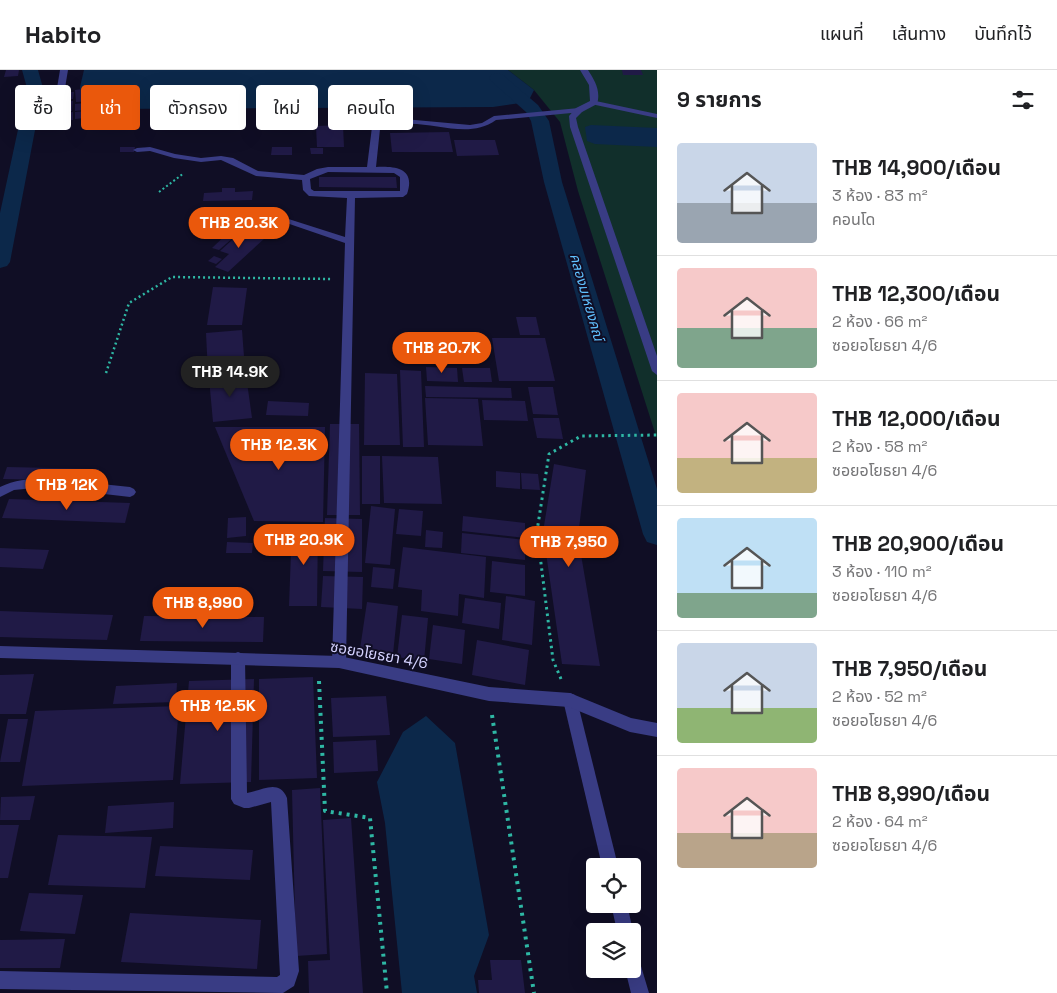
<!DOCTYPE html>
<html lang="th">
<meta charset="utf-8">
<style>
:root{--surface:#fff;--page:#f2f2f2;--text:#202124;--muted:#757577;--line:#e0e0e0;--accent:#ea580c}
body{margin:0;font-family:"Space Grotesk","Noto Sans Thai",sans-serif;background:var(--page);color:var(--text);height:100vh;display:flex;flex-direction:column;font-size:19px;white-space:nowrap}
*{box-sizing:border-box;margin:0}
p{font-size:16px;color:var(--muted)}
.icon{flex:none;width:28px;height:28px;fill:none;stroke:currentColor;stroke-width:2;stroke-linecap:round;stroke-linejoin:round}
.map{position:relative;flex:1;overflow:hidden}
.details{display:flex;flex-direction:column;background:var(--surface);width:400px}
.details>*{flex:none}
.top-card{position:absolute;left:15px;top:15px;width:475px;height:45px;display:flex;gap:10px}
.controls{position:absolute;left:586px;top:788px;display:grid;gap:10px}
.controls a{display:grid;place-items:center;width:55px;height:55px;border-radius:5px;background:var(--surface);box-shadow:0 5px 20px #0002;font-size:25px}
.price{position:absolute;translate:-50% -42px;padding:0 11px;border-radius:18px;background:var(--accent);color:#fff;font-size:16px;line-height:32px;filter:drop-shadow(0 1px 2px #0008)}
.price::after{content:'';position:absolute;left:50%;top:30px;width:15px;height:11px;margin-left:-8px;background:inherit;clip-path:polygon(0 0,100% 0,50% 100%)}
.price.current{background:#222;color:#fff}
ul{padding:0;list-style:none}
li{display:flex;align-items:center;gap:15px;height:125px;padding:0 20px}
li+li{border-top:1px solid var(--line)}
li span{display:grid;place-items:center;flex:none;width:140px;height:100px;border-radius:5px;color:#555}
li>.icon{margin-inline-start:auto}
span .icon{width:60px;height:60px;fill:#fffc;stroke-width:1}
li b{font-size:21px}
h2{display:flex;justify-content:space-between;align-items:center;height:60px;padding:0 20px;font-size:21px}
.tag{padding:0 18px;border-radius:5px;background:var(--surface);box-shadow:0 5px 20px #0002;font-size:18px;line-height:45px}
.tag.current{background:var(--accent);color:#fff}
header{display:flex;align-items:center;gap:30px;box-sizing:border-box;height:70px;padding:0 25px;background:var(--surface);border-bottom:1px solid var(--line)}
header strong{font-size:24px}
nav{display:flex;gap:28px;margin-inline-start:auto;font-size:18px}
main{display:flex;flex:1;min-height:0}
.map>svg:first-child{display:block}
.green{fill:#112f2b}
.water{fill:#0c284a}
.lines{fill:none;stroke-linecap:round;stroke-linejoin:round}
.canal{fill:#0c284a;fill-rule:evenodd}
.building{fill:#201a46}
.path-far3{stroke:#2eb7a4;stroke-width:2;stroke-dasharray:2 2.5;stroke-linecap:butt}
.path-far2{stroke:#2eb7a4;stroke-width:2.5;stroke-dasharray:2 3;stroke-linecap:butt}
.path-far1{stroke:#2eb7a4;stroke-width:3;stroke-dasharray:2.5 4;stroke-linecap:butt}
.path{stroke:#2eb7a4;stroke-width:4;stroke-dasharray:3 5;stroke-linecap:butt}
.service{fill:#393c84;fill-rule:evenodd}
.minor{fill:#393c84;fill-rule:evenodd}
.labels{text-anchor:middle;stroke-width:4;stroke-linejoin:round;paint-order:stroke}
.far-water-label{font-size:14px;font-style:italic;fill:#60c1ff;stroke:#100e25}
.street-label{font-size:15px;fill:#d4d2ff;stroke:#100e25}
</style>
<header>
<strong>Habito</strong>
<nav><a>แผนที่</a><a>เส้นทาง</a><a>บันทึกไว้</a></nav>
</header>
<main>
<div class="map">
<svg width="657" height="923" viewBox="0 0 657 923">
<rect width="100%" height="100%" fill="#100e25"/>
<path class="green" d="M508 0H657V369L578 121 560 52 534 20Z"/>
<g class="water">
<path d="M84 0H508L534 20 528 32 493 37 96 39 82 30 80 17Z"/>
<path d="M591 55 657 58V77L595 74 587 71 585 57Z"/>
<path d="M426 646 455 673 489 865 474 906 477 923H402L385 753 377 712 403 662Z"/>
</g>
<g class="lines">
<g class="canal">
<path d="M22 0H38L43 18 10 192 7 196 0 198V143L27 18Z"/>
<path d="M497 3 503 5 538 35 549 51 562 112 657 419V475L647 472 643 464 544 112 531 51 526 42 491 11 489 8 491 5Z"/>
</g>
</g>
<g class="building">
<path d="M6 0H19L18 6 4 7Z"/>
<path d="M622 0H641L643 5H623Z"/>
<path d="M92 18 93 31 76 32 75 20Z"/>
<path d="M74 22 73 29 50 31 51 23Z"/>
<path d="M73 31 72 41 51 43 52 32Z"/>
<path d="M86 33V40L75 41V34Z"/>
<path d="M112 34 110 44H89L92 35Z"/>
<path d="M85 41V48L75 49V42Z"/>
<path d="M73 42V50L51 52V44Z"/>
<path d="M329 48H343V54H330Z"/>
<path d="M343 55 344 77H317L316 56Z"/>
<path d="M449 62 453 82H392L390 63Z"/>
<path d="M454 70H495L499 85 457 86Z"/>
<path d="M120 77H135L134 82H120Z"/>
<path d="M272 77H292V85H271Z"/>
<path d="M310 78H323V84H311Z"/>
<path d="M319 107H396L397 118 319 117Z"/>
<path d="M222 118H235V122L253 121 252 130 203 131 204 123 222 122Z"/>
<path d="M244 140 272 141 270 152 242 150Z"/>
<path d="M243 151 271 161 265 167 237 157Z"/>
<path d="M234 157 242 160 219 180 212 178Z"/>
<path d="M243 160 265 168 228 202 215 197 229 184 220 181Z"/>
<path d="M214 186 222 189 216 194 208 191Z"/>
<path d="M213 217 247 218 242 255H207Z"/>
<path d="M516 247H536L540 265H520Z"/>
<path d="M242 260 245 300 208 303 206 263Z"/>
<path d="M492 268H545L555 311H499Z"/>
<path d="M426 297 457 298 458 312 427 311Z"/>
<path d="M462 298H490L492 312H464Z"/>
<path d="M400 300 421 301 424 377H403Z"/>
<path d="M365 303 397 304 400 375H364Z"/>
<path d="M246 305 252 348 213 352 209 308Z"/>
<path d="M425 316 511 318 512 328 426 327Z"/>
<path d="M528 317H553L558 345 533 344Z"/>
<path d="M425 328 478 329 483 376 428 375Z"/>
<path d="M482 330 525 331 528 351 484 350Z"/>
<path d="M268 331 309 333 308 346 266 345Z"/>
<path d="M533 348H559L563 369 537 368Z"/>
<path d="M330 354H359L360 445H327Z"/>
<path d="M215 357H325L323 452 254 451Z"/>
<rect x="362" y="386" width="18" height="48"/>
<path d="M382 386 438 387 442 434 384 433Z"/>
<path d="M554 394 586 400 578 467 600 596 562 594 543 462Z"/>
<path d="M7 397 99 399 96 411 3 409Z"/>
<path d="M496 401 520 403V419L496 417Z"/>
<path d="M521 403 538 404 540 420 522 419Z"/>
<path d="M9 429 130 433 125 453 2 448Z"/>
<path d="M371 436 395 439 390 495 365 493Z"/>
<path d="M399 439 423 441 421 466 396 464Z"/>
<path d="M463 446 525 453V468L462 461Z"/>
<path d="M246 447V466L227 468 228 448Z"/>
<path d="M325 448 362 449V502L323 501Z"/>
<path d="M292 456H318L317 536H289Z"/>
<path d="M426 460 443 462 442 478 425 477Z"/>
<path d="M462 463 525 470V490L461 483Z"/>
<path d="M227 472 253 473 252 483H226Z"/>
<path d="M403 477 486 487 484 528 459 524 458 546 421 541 422 520 398 517Z"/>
<path d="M0 478 49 480 43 499 0 497Z"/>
<path d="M492 491 525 495V526L490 522Z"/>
<path d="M373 497 395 499 393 519 371 517Z"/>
<path d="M323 506 363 507 362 539 321 537Z"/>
<path d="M506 526 535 531 532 575 502 570Z"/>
<path d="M465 528 501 533 499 559 462 553Z"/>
<path d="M367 532 398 536 393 584 360 579Z"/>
<path d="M0 541 113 545 107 570 0 567Z"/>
<path d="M402 545 428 548 424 591 397 587Z"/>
<path d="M144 546 264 547 263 572 140 571Z"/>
<path d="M433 555 465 560 462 594 429 589Z"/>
<path d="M477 570 529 580 525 615 472 605Z"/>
<path d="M34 604 26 644H0V605Z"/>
<path d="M313 607 317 708 259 710V609Z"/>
<path d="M254 609 251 712 180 714 189 611Z"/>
<path d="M177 613 176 632 113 634 116 616Z"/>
<path d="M386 626 390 665 333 667 331 628Z"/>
<path d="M179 636 173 710 22 716 35 641Z"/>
<path d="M8 649H28L20 692H0Z"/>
<path d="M376 670 378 701 334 703 333 672Z"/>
<path d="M320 718 327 884 296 886 292 720Z"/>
<path d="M35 726 30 750H0L1 727Z"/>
<path d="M174 732 173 758 105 763 108 736Z"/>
<path d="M351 748 363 923H309L308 891 330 890 323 750Z"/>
<path d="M0 755H19L8 808H0Z"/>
<path d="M58 765 152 767 145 818 48 815Z"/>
<path d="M160 776 253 780 250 810 155 806Z"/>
<path d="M29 823 83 825 75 864 20 861Z"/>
<path d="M130 843 261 850 257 899 121 892Z"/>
<path d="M65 869 60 898H0V870Z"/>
<path d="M490 890H521L525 923H479L478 910H492Z"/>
</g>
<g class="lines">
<path class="path-far3" d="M159 122 184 103"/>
<path class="path-far2" d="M106 303 129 233 172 207 331 209"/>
<path class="path-far1" d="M561 609 553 590 537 461 549 384 581 366 657 365"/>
<g class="path">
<path d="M319 611 325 741 370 748 387 923"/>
<path d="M492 645 534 923"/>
</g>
<g class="service">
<path d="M60 0H68L65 18 61 20 57 18Z"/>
<path d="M591 30 657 44V48L591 34Z"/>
<path d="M579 38 583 40 582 42 496 50C468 70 434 51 403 54 395 54 387 57 380 59L376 97C395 96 416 98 407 124L403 127 355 128 346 592 344 596 339 598 334 596 332 592 345 173 269 147 270 145H276L345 167 347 128 309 126 303 120 302 110 256 106 221 90 201 92 174 88 150 81 137 82 133 80 137 78 150 77 175 84 201 88 221 86 233 88 258 101 304 105 317 99 328 97H367L372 57 376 55 404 49 470 55 482 53 494 46ZM328 102 394 103 400 107V121H314L311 119 310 109Z"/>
<path d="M44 408 130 417 134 419 136 422 134 425 130 427 44 417 14 420 0 427V417C14 410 29 409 44 408Z"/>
<path d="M238 582 243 584 245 588 247 723C261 721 279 708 287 728L299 901 294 916 283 923 0 919V901L277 907 280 905 271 732 249 738H244L234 734 231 729V588L233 584Z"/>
<path d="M570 623 575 625 577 630 618 796H602L563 630 565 625Z"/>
<path d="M611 834H627L633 861 632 863V861H617Z"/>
<path d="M632 884 638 886 649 923H631L625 899H632Z"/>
</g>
<g class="minor">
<path d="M580 0H588C595 11 601 21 597 34L582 42 576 48 578 57 657 286V305L652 301 570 57 569 46 576 38 590 31 589 15Z"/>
<path d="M0 576 339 586 489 617 570 623 631 648 657 653V667L630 662 569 637 489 631 339 598 0 588Z"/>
</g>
</g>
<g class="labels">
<g class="far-water-label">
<text transform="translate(587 227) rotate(74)" y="5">คลองมเหยงคณ์</text>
</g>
<g class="street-label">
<text transform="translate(379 585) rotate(10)" y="5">ซอยอโยธยา 4/6</text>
</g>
</g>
</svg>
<div class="controls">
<a><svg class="icon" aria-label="locate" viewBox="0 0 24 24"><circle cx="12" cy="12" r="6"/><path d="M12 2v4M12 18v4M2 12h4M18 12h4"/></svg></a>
<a><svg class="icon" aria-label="layers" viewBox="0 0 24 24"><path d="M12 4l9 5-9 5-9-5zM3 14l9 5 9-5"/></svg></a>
</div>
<b class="price" style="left:239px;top:179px">THB 20.3K</b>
<b class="price" style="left:442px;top:304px">THB 20.7K</b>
<b class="price current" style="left:230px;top:328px">THB 14.9K</b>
<b class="price" style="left:279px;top:401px">THB 12.3K</b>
<b class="price" style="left:67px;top:441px">THB 12K</b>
<b class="price" style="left:304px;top:496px">THB 20.9K</b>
<b class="price" style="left:569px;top:498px">THB 7,950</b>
<b class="price" style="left:203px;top:559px">THB 8,990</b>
<b class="price" style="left:218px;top:662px">THB 12.5K</b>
<div class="top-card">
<a class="tag">ซื้อ</a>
<a class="tag current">เช่า</a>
<a class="tag">ตัวกรอง</a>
<a class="tag">ใหม่</a>
<a class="tag">คอนโด</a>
</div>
</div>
<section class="details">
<h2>9 รายการ<svg class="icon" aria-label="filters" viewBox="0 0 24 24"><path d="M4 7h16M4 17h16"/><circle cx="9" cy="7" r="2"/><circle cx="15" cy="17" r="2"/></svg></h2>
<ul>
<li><span style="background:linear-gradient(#c9d6e8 60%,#9aa5b1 0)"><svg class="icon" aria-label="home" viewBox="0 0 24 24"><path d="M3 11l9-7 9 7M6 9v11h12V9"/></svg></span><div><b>THB 14,900/เดือน</b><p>3 ห้อง · 83 m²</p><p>คอนโด</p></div></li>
<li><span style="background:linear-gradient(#f6c9c9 60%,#7fa58c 0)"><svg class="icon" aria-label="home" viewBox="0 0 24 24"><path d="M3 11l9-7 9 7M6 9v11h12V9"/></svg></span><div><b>THB 12,300/เดือน</b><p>2 ห้อง · 66 m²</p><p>ซอยอโยธยา 4/6</p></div></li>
<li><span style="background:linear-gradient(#f6c9c9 65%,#c2b280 0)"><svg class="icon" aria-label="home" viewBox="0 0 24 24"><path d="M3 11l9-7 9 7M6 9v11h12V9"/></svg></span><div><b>THB 12,000/เดือน</b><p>2 ห้อง · 58 m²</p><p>ซอยอโยธยา 4/6</p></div></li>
<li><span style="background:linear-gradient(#bfe0f5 75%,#7fa58c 0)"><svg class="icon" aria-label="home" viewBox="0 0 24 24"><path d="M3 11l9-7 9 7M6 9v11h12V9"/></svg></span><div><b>THB 20,900/เดือน</b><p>3 ห้อง · 110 m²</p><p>ซอยอโยธยา 4/6</p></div></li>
<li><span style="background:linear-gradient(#c9d6e8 65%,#8fb573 0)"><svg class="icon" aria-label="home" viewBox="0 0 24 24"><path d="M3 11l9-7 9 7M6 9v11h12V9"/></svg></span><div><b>THB 7,950/เดือน</b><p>2 ห้อง · 52 m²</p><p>ซอยอโยธยา 4/6</p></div></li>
<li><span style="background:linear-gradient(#f6c9c9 65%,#b9a48a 0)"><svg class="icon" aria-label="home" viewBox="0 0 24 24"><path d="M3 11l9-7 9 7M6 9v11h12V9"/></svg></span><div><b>THB 8,990/เดือน</b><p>2 ห้อง · 64 m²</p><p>ซอยอโยธยา 4/6</p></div></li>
</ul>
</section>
</main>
